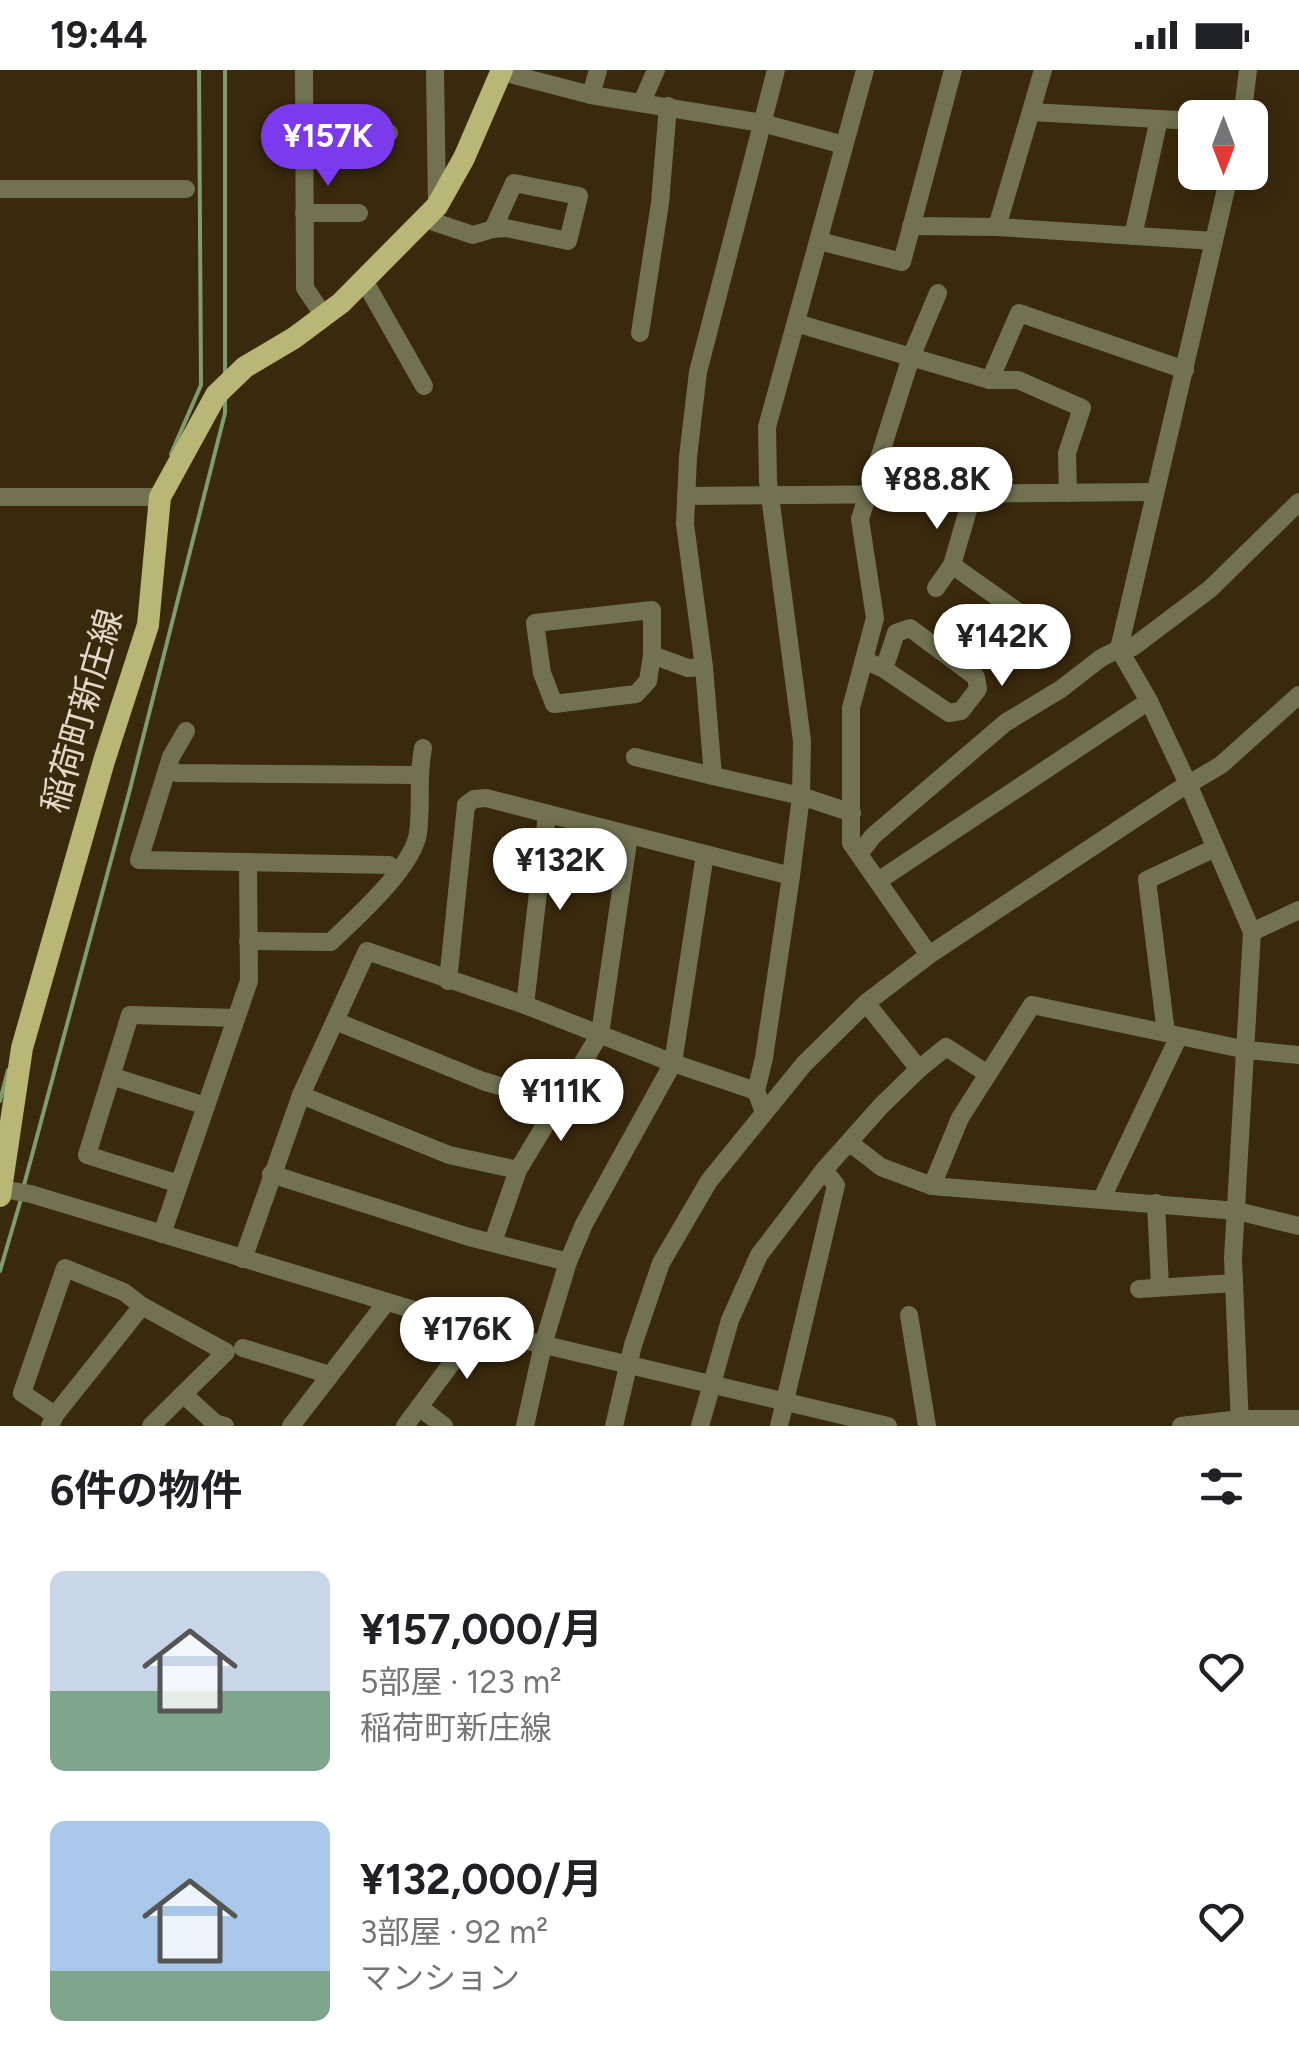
<!DOCTYPE html>
<html lang="ja">
<meta charset="utf-8">
<style>
:root{--surface:#fff;--page:#f2f2f2;--text:#202124;--muted:#757577;--accent:#7c3aed}
body{margin:0;font-family:Figtree,"Noto Sans JP",sans-serif;background:var(--page);color:var(--text);height:100vh;display:flex;flex-direction:column;font-size:38px;white-space:nowrap}
*{box-sizing:border-box;margin:0}
p{font-size:32px;color:var(--muted)}
.icon{flex:none;width:55px;height:55px;fill:none;stroke:currentColor;stroke-width:2;stroke-linecap:round;stroke-linejoin:round}
.map{position:relative;height:1356px;overflow:hidden}
.drawer{display:flex;flex-direction:column;background:var(--surface);flex:1}
.drawer>*{flex:none}
.needle{width:65px;rotate:180deg}
.buttons{position:absolute;left:1178px;top:30px;display:grid;gap:20px}
.buttons a{display:grid;place-items:center;width:90px;height:90px;border-radius:15px;background:var(--surface);box-shadow:0 5px 25px #0003;font-size:50px}
.price{position:absolute;translate:-50% -85px;padding:0 22px;border-radius:35px;background:#fff;color:#222;font-size:32px;line-height:65px;filter:drop-shadow(0 2px 5px #0008)}
.price::after{content:'';position:absolute;left:50%;top:60px;width:30px;height:22px;margin-left:-15px;background:inherit;clip-path:polygon(0 0,100% 0,50% 100%)}
.price.selected{background:var(--accent);color:#fff}
ul{padding:0;list-style:none}
li{display:flex;align-items:center;gap:30px;height:250px;padding:0 50px}
li span{display:grid;place-items:center;flex:none;width:280px;height:200px;border-radius:15px;color:#555}
li>.icon{margin-inline-start:auto}
span .icon{width:120px;height:120px;fill:#fffc;stroke-width:1}
li b{font-size:42px}
h2{display:flex;justify-content:space-between;align-items:center;height:120px;padding:0 50px;font-size:42px}
.status{display:flex;justify-content:space-between;align-items:center;height:70px;padding:0 50px;background:var(--surface);direction:ltr}
.status svg{height:28px;fill:currentColor}
.map>svg:first-child{display:block}
.lines{fill:none;stroke-linecap:round;stroke-linejoin:round}
.stream{stroke:#819c6c;stroke-width:4}
.minor{stroke:#727253;stroke-width:18}
.major{stroke:#b9b775;stroke-width:22}
.labels{text-anchor:middle;stroke-width:10;stroke-linejoin:round;paint-order:stroke}
.street-label{font-size:35px;fill:#e2d7c8;stroke:#39290d}
</style>
<div class="status"><b>19:44</b><svg viewBox="0 0 49 12"><path d="M0 12V9h3v3zM5 12V6h3v6zM10 12V3h3v9zM15 12V0h3v12zM26 1h20v11H26zM47 4h2v5h-2z"/></svg></div>
<div class="map">
<svg width="1299" height="1356" viewBox="0 0 1299 1356">
<rect width="100%" height="100%" fill="#39290d"/>
<g class="lines">
<g class="stream">
<path d="M225 0V305"/>
<path d="M171 384 201 315 199 0"/>
<path d="M0 1031 8 1000"/>
<path d="M24 1115 129 723 225 343V330"/>
<path d="M0 1201 21 1129"/>
</g>
<g class="minor">
<path d="M304 0 305 218 324 246"/>
<path d="M435 0 437 135"/>
<path d="M776 0 698 302 688 387 685 454 704 597 713 706 801 726 852 743"/>
<path d="M502 2 591 25 762 53 844 75"/>
<path d="M591 25 598 0"/>
<path d="M642 32 656 0"/>
<path d="M1031 42 1195 51"/>
<path d="M1242 48 1248 0"/>
<path d="M304 64 389 63"/>
<path d="M1230 102 1119 579 1149 631 1189 716 1252 862 1233 1188 1240 1356"/>
<path d="M0 119H186"/>
<path d="M304 143H359"/>
<path d="M425 149 473 165 493 159 514 113 579 126 568 171 506 158 493 159"/>
<path d="M911 156 997 157 1214 171"/>
<path d="M997 157 1043 0"/>
<path d="M1133 166 1159 49"/>
<path d="M819 171 902 192 953 0"/>
<path d="M365 212 424 316"/>
<path d="M938 223 911 287 990 310H1018L1082 338 1067 383 1068 423"/>
<path d="M796 253 911 287 860 449 875 548 851 638V773L929 885"/>
<path d="M640 263 660 133 668 36"/>
<path d="M990 310 1019 243 1185 300"/>
<path d="M686 426 1155 422"/>
<path d="M0 427H160"/>
<path d="M952 495 1031 551"/>
<path d="M936 518 952 495 973 423"/>
<path d="M652 585 648 611 636 624 554 634 542 603 535 553 652 540V585L688 598 704 597"/>
<path d="M864 590 884 599 949 643 961 641 978 619 976 607 910 558 896 563 884 599"/>
<path d="M186 661 171 687 139 790 389 795 396 801"/>
<path d="M635 687 713 706"/>
<path d="M167 700 178 703 417 705"/>
<path d="M859 784 873 766 1005 653 1061 619 1101 588 1119 579 1133 577 1210 519 1299 432"/>
<path d="M878 811 1149 631"/>
<path d="M1252 862 1299 840"/>
<path d="M248 871 331 872C355 848 413 798 418 763 422 734 417 708 423 678"/>
<path d="M448 911 466 735 474 729 486 728 791 806"/>
<path d="M525 935 547 745"/>
<path d="M335 951 483 1011 557 1033"/>
<path d="M1166 963 1147 810 1215 778"/>
<path d="M1299 985 1247 980 1032 935 960 1048 932 1116 1237 1141 1299 1156"/>
<path d="M919 999 946 977 988 1004"/>
<path d="M111 1006 206 1036"/>
<path d="M301 1025 449 1085 518 1100"/>
<path d="M764 1042 756 1021 764 988 791 806 801 726 802 671 768 411 767 357 865 0"/>
<path d="M850 1073 881 1097 932 1116"/>
<path d="M271 1104 469 1167 568 1192"/>
<path d="M179 1114 87 1085 130 945 236 948"/>
<path d="M2 1119 31 1124 477 1259 888 1356"/>
<path d="M1102 1128 1179 966"/>
<path d="M1156 1133 1160 1217"/>
<path d="M162 1164 249 911 248 792"/>
<path d="M493 1172 518 1100 600 964 629 765"/>
<path d="M243 1189 301 1025 367 881 525 935 673 993 756 1021"/>
<path d="M1139 1219 1234 1213"/>
<path d="M909 1245 927 1356"/>
<path d="M243 1278 330 1305"/>
<path d="M183 1324 215 1353 225 1356"/>
<path d="M419 1337 444 1356"/>
<path d="M55 1345 22 1323 65 1198 124 1222 142 1236 226 1282 151 1356"/>
<path d="M50 1356 55 1345 142 1236"/>
<path d="M291 1356 385 1234"/>
<path d="M405 1356 477 1259"/>
<path d="M525 1356 543 1275 568 1192 584 1154 673 993 705 784"/>
<path d="M614 1356 633 1275 661 1193 709 1111 804 994 866 933 929 885 1175 722 1221 695 1299 625"/>
<path d="M700 1356 730 1250 759 1185 824 1100 881 1036 919 999 866 933"/>
<path d="M779 1356 836 1115 824 1100"/>
<path d="M1181 1356 1240 1349H1299"/>
</g>
<path class="major" d="M0 1126 22 978 104 691 148 555 160 427 216 325 245 297 294 268 341 233 437 136 464 88 502 0"/>
</g>
<g class="labels">
<g class="street-label">
<text transform="translate(82 641) rotate(-74)" y="12">稲荷町新庄線</text>
</g>
</g>
</svg>
<div class="buttons">
<a><svg class="needle" viewBox="-14 -14 28 28"><path d="M0-13l5 13h-10z" fill="#e53935"/><path d="M0 13l5-13h-10z" fill="#757577"/></svg></a>
</div>
<b class="price selected" style="left:328px;top:119px">¥157K</b>
<b class="price" style="left:937px;top:462px">¥88.8K</b>
<b class="price" style="left:1002px;top:619px">¥142K</b>
<b class="price" style="left:560px;top:843px">¥132K</b>
<b class="price" style="left:561px;top:1074px">¥111K</b>
<b class="price" style="left:467px;top:1312px">¥176K</b>
</div>
<section class="drawer">
<h2>6件の物件<svg class="icon" aria-label="filters" viewBox="0 0 24 24"><path d="M4 7h16M4 17h16"/><circle cx="9" cy="7" r="2"/><circle cx="15" cy="17" r="2"/></svg></h2>
<ul>
<li><span style="background:linear-gradient(#c9d6e8 60%,#7fa58c 0)"><svg class="icon" aria-label="home" viewBox="0 0 24 24"><path d="M3 11l9-7 9 7M6 9v11h12V9"/></svg></span><div><b>¥157,000/月</b><p>5部屋 · 123 m²</p><p>稲荷町新庄線</p></div><svg class="icon" aria-label="heart" viewBox="0 0 24 24"><path d="M12 20l-8-8c-3-5 5-10 8-4 3-6 11-1 8 4z"/></svg></li>
<li><span style="background:linear-gradient(#a9c7e8 75%,#7fa58c 0)"><svg class="icon" aria-label="home" viewBox="0 0 24 24"><path d="M3 11l9-7 9 7M6 9v11h12V9"/></svg></span><div><b>¥132,000/月</b><p>3部屋 · 92 m²</p><p>マンション</p></div><svg class="icon" aria-label="heart" viewBox="0 0 24 24"><path d="M12 20l-8-8c-3-5 5-10 8-4 3-6 11-1 8 4z"/></svg></li>
</ul>
</section>
